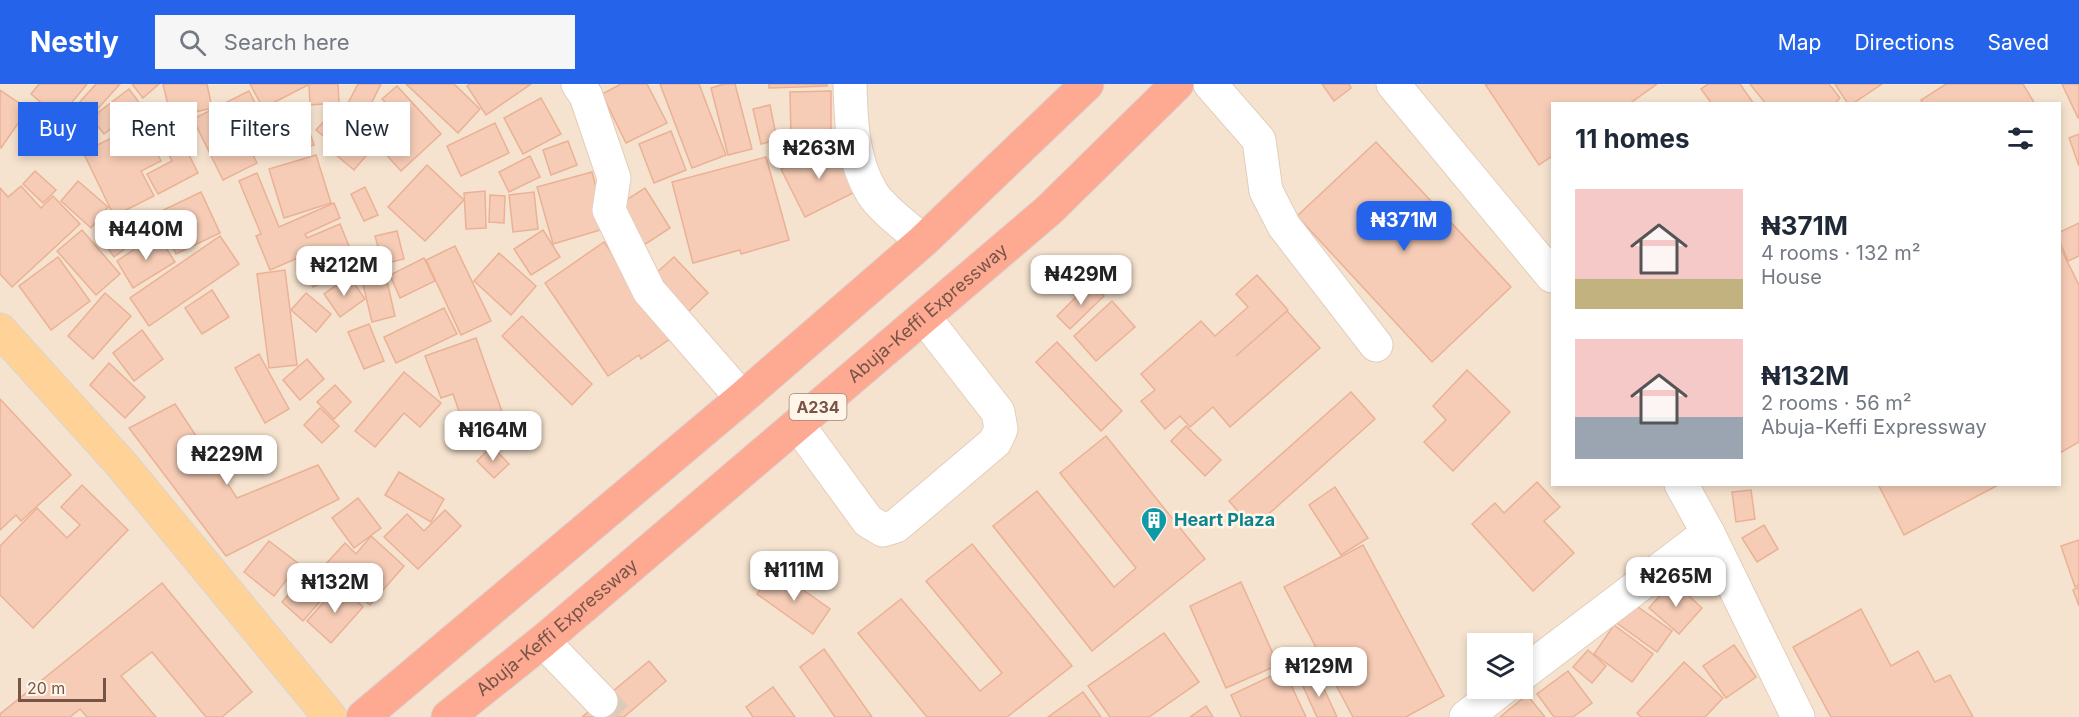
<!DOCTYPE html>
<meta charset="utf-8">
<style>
:root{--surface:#fff;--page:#f6f6f7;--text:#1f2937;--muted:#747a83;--accent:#2563eb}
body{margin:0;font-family:Inter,sans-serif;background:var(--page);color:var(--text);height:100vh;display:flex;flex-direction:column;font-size:22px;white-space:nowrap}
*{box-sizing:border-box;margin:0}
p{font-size:20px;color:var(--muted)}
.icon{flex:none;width:33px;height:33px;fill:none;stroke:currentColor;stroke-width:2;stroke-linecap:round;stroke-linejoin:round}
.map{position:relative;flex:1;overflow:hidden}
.panel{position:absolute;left:1551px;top:18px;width:510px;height:384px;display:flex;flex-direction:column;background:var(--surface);border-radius:0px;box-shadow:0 3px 9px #0003}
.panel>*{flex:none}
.banner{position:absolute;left:18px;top:18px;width:570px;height:54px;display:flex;gap:12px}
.controls{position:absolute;left:1467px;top:549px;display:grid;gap:12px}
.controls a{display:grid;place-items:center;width:66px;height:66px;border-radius:0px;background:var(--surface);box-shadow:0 3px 9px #0003;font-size:30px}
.scale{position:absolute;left:18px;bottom:15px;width:88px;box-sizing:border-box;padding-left:6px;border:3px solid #775546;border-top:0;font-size:16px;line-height:21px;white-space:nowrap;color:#775546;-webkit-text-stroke:4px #fff5e9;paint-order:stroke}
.price{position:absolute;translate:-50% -51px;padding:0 14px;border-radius:12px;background:#fff;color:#222;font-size:20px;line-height:39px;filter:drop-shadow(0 2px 3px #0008)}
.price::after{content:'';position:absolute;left:50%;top:36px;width:18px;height:14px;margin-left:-9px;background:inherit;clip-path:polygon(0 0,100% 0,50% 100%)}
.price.on{background:var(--accent);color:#fff}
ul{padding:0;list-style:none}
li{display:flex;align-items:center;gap:18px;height:150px;padding:0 24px}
li span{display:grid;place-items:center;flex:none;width:168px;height:120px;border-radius:0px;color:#555}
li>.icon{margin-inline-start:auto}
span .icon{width:72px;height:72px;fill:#fffc;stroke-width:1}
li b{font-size:26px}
h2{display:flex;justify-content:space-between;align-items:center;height:72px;padding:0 24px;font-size:26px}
.tag{padding:0 21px;border-radius:0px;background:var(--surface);box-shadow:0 3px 9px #0003;font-size:21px;line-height:54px}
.tag.on{background:var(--accent);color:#fff}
header{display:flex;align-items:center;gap:36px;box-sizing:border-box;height:84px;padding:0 30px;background:var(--accent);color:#fff}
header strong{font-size:28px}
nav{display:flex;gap:33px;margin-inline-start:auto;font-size:21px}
.search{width:420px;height:54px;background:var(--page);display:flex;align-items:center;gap:15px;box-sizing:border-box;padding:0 21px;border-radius:0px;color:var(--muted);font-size:22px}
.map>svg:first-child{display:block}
.residential{fill:#f6e3cf;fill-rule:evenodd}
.building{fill:#f6ccb6;stroke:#eab195;stroke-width:1.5}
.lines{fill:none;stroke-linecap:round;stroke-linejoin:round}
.minor-tunnel{stroke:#dccaba;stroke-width:33;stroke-dasharray:33 16;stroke-linecap:butt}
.minor-casing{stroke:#e3cdbc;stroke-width:35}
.major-casing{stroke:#dcd3cf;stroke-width:35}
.highway-casing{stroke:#dcd3cf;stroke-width:35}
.minor{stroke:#fff;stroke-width:33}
.major{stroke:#ffd397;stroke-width:33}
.highway{stroke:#fea992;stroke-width:33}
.labels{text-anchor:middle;stroke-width:5;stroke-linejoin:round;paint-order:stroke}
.shield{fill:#fff5e9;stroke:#a08577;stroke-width:1.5}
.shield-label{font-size:16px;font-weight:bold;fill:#775546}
.street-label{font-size:18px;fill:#775546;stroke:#fff5e9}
.culture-label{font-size:18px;font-weight:bold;fill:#0d838f;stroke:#fff5e9;text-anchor:start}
</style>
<header>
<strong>Nestly</strong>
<div class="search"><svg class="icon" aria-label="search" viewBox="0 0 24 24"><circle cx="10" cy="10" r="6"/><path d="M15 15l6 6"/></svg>Search here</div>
<nav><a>Map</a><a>Directions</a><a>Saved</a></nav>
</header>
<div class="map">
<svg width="2079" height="633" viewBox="0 0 2079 633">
<rect width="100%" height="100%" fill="#fef1e1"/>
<path class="residential" d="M0 0H2079V633H0ZM1552 20H2060V400H1552ZM1478 560H1522V604H1478Z"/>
<g class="building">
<path d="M39 0H87L59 34 31 10Z"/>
<path d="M96 0H120L72 53 59 41Z"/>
<path d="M132 0H159L143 14Z"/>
<path d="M163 0H207L212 24 171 34Z"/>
<path d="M250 0H307L308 1 263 24Z"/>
<path d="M309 0H338L339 19 310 21Z"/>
<path d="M358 0H381L363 36 344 27Z"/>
<path d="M406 0H454L480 25 458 49Z"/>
<path d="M470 0H531L486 31 467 2Z"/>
<path d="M621 0H647L667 39 626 59 602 10Z"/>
<path d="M660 0H699L726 71 692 84Z"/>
<path d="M724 0H735L752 65 728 71 711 4Z"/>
<path d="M769 0H827V2L769 4Z"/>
<path d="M1322 0H1349L1351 4 1334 17Z"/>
<path d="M1485 0H1657L1629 20H1552V72L1539 81Z"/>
<path d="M1708 0H1740L1754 20H1712L1701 5Z"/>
<path d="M1750 0H1829L1840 14 1834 20H1766Z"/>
<path d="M1835 0H1882L1852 20H1848Z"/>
<path d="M1946 0H2023L2035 20H1923L1921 16Z"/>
<path d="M2062 0H2079V34H2078Z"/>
<path d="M397 2 441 50 401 87 360 42 386 19 382 15Z"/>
<path d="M129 5 141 21 104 50 91 34Z"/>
<path d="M0 6 28 25 1 64 0 63Z"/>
<path d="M249 7 258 25 236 36 257 79 223 96 193 35Z"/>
<path d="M831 7V52L791 54 790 8Z"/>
<path d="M541 14 561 50 523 70 504 34Z"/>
<path d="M770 21 777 56 761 60 753 25Z"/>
<path d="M335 25 352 41 334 61 316 46Z"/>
<path d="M29 31 50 40 43 56 22 47Z"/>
<path d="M142 39 161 77 141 87 154 112 114 132 83 68Z"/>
<path d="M173 39 198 89 158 110 147 90 172 77 157 48Z"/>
<path d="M495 39 509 69 461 92 447 62Z"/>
<path d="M308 43 314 61 287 70 280 52Z"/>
<path d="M358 46 375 61 354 86 336 71Z"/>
<path d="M671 47 686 86 654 99 639 60Z"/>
<path d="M2079 50V82L2069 54Z"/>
<path d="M568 57 577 81 551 91 543 66Z"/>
<path d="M1376 58 1511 203 1432 278 1297 132Z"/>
<path d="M833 59 857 107 805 133 781 85Z"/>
<path d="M316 71 331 119 284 134 269 85Z"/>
<path d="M530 72 540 93 509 108 499 88Z"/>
<path d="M766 73 789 156 741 170 740 166 693 179 672 98Z"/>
<path d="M427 81 464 116 425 157 388 123Z"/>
<path d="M35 87 56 106 43 119 23 100Z"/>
<path d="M592 88 607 144 553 160 537 103Z"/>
<path d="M257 89 279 143 334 119 340 134 305 150 307 154 340 140 358 184 313 203 300 173 270 186 256 152 261 150 239 97Z"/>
<path d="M78 97 108 123 91 144 61 117Z"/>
<path d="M21 102 41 124 53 112 80 140 12 203 0 190V104L8 113Z"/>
<path d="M365 103 378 131 364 137 351 110Z"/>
<path d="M645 104 670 144 641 163 615 123Z"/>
<path d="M485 107 486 144 466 145 464 109Z"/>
<path d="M201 108 220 149 176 170 157 129Z"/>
<path d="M534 108 538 145 513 148 509 111Z"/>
<path d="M490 111 505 112 504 139 489 138Z"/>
<path d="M126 137 139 154 114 173 102 156Z"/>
<path d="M2079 139V172L2068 177 2060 158V148Z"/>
<path d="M82 146 120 190 96 211 57 167Z"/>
<path d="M543 146 560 173 531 191 514 165Z"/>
<path d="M397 147 404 175 383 180 395 232 372 238 357 175 380 170 375 152Z"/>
<path d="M157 150 175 178 133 204 117 177Z"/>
<path d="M220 152 239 180 149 242 130 214Z"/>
<path d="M604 158 670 255 641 275 639 271 608 292 545 199Z"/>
<path d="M455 162 491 237 461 251 426 176Z"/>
<path d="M2060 163 2079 201V358L2060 369Z"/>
<path d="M499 169 536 202 511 231 474 197Z"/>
<path d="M58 173 90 217 51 246 19 202Z"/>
<path d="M674 173 708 209 688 228 654 191Z"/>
<path d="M424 174 435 197 400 214 390 191Z"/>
<path d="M285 186 297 281 269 284 257 190Z"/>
<path d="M1257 191 1288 226 1236 272 1287 227 1320 264 1230 343 1213 323 1190 343 1180 332 1165 345 1141 317 1155 306 1141 290 1201 237 1215 252 1248 223 1236 210Z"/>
<path d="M349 192 365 215 340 233 324 210Z"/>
<path d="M1091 198 1104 212 1070 245 1057 232Z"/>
<path d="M212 206 229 233 202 250 185 224Z"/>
<path d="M105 209 131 232 93 275 68 252Z"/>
<path d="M306 209 331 230 316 248 291 226Z"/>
<path d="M1112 217 1135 243 1096 277 1074 252Z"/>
<path d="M444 224 457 250 396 279 384 253Z"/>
<path d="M522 232 592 300 572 321 502 252Z"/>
<path d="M369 240 384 277 364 285 348 248Z"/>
<path d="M142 246 163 275 134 297 113 269Z"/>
<path d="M476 254 505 336 467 350 453 310 441 314 425 272Z"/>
<path d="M1057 258 1122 327 1101 347 1036 278Z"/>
<path d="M259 270 289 325 265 339 235 284Z"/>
<path d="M307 275 324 295 300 316 283 296Z"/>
<path d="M109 279 145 313 125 334 90 301Z"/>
<path d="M1467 286 1510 328 1453 387 1424 358 1446 336 1433 322Z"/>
<path d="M404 288 441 319 420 343 404 329 375 363 355 347Z"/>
<path d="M335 301 351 318 334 335 317 318Z"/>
<path d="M1351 308 1375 335 1253 444 1229 417Z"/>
<path d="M0 315 71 391 21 437 16 431 0 446Z"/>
<path d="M175 320 237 414 318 381 339 415 226 472 129 344Z"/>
<path d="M320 324 339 342 322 359 304 341Z"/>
<path d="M1186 342 1221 376 1205 392 1171 357Z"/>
<path d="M1106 352 1205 475 1092 567 993 442 1037 407 1114 503 1136 484 1060 389Z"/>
<path d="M492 362 509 380 494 394 477 377Z"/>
<path d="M399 388 444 415 431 438 385 411Z"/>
<path d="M1537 398 1560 423 1544 437 1574 469 1533 507 1472 440 1495 419 1504 429Z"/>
<path d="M1878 400H2000L1904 451Z"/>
<path d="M82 401 128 446 33 544 0 511V462L37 424 67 454 80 441 61 423Z"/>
<path d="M1335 403 1368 454 1341 471 1309 421Z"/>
<path d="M1751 406 1755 435 1736 438 1732 408Z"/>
<path d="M358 414 381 444 354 464 332 434Z"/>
<path d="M445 426 461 442 418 485 384 453 407 430 424 447Z"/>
<path d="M1764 441 1778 465 1757 478 1742 454Z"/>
<path d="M371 452 404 482 370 521 325 481 345 459 356 470Z"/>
<path d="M2079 456V501L2075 503 2061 462Z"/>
<path d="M269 457 299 480 274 512 244 488Z"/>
<path d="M972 460 1072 582 1007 633H927L858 549 901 515 980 607 1002 589 926 497Z"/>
<path d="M1363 461 1444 612 1406 633H1353L1284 503Z"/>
<path d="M315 481 336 499 303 537 282 518Z"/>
<path d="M774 485 830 525 813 550 757 510Z"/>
<path d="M1673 497 1702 524 1679 550 1649 524Z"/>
<path d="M1241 498 1278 581 1226 604 1190 522Z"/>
<path d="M162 499 252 608 222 633H206L152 568 121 592 156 633H87L80 625 70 633H0V630Z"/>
<path d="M339 501 363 523 331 559 307 537Z"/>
<path d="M2079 503V522L2073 506Z"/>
<path d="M1628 516 1672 547 1657 568 1614 537Z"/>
<path d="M1861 525 1891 582 1918 567 1935 598 1950 591 1973 633H1831L1793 563Z"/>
<path d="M1614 541 1653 570 1632 598 1594 570Z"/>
<path d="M1164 549 1199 598 1149 633H1110L1088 602Z"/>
<path d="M1734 561 1756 593 1726 614 1703 582Z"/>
<path d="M824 565 872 633H835L800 583Z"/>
<path d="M1588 566 1606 582 1592 599 1573 583Z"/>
<path d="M649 577 666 597 624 633H582Z"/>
<path d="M1684 578 1723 614 1705 633H1641L1637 629Z"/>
<path d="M1284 586 1306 633H1241L1231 611Z"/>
<path d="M1568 587 1592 619 1573 633H1554L1537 610Z"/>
<path d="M1318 592 1337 633H1317L1302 600Z"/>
<path d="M773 603 795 633H753L746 623Z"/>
<path d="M1083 608 1101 633H1048Z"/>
<path d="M1527 611 1545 633H1500Z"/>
<path d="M1206 622 1213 633H1190Z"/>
</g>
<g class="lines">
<path class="minor-tunnel" d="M601 617 616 633"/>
<g class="minor-casing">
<g id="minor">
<path d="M578 0 586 12 614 94 609 126 649 207 742 314"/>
<path d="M850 0C851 37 852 76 872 109 882 125 908 144 923 157"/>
<path d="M1210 0 1259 56 1266 107 1284 142 1376 261"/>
<path d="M1393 0 1552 192"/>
<path d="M798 341 868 437 883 446 896 442 995 358 1001 345 998 328 924 233"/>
<path d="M1681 400 1708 449 1798 633"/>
<path d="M543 557 601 617"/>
<path d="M1522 590 1708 449"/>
<path d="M1466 633 1503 604"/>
</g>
</g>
<g class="major-casing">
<path id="major" d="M0 246 122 381 330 633"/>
</g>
<g class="highway-casing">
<g id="highway">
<path d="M363 633 742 314 923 157 1087 0"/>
<path id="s1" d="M448 633 543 557 1049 126 1177 0"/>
</g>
</g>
<use href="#minor" class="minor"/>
<use href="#major" class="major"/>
<use href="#highway" class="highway"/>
</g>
<defs>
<g id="building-pin" transform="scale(1.35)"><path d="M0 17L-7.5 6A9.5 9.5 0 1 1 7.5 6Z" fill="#0f9aa8" stroke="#fff5e9"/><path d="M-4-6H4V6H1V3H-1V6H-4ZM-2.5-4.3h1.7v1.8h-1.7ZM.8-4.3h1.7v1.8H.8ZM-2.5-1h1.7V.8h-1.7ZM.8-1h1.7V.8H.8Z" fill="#fff"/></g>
</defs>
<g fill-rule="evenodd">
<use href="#building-pin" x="1154" y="436"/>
</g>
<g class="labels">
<rect class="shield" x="789.5" y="310" width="57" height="26" rx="4.5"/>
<g class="shield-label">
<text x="818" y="329">A234</text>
</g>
<g class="street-label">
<text dy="6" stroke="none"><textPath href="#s1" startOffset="627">Abuja-Keffi Expressway</textPath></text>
<text dy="6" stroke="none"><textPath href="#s1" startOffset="141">Abuja-Keffi Expressway</textPath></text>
</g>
<g class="culture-label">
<text x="1174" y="442">Heart Plaza</text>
</g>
</g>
</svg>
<div class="controls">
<a><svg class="icon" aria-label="layers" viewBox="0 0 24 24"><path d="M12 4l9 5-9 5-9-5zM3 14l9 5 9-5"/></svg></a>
</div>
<div class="scale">20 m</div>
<b class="price" style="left:819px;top:96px">₦263M</b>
<b class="price on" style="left:1404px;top:168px">₦371M</b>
<b class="price" style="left:146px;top:177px">₦440M</b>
<b class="price" style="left:344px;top:213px">₦212M</b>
<b class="price" style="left:1081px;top:222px">₦429M</b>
<b class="price" style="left:493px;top:378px">₦164M</b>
<b class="price" style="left:227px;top:402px">₦229M</b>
<b class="price" style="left:794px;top:518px">₦111M</b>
<b class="price" style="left:1676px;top:524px">₦265M</b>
<b class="price" style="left:335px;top:530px">₦132M</b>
<b class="price" style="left:1319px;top:614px">₦129M</b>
<div class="banner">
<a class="tag on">Buy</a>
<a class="tag">Rent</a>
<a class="tag">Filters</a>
<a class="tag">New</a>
</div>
<section class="panel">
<h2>11 homes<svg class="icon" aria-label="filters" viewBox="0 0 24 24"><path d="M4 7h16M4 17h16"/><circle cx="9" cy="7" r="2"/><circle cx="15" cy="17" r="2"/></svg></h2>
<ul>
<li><span style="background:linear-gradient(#f6c9c9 75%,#c2b280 0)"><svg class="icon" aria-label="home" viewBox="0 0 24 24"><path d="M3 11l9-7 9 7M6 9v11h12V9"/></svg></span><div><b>₦371M</b><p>4 rooms · 132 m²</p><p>House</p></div></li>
<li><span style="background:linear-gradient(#f6c9c9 65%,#9aa5b1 0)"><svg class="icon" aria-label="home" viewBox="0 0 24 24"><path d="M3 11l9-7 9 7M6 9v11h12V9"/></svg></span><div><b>₦132M</b><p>2 rooms · 56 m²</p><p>Abuja-Keffi Expressway</p></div></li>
</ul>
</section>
</div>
